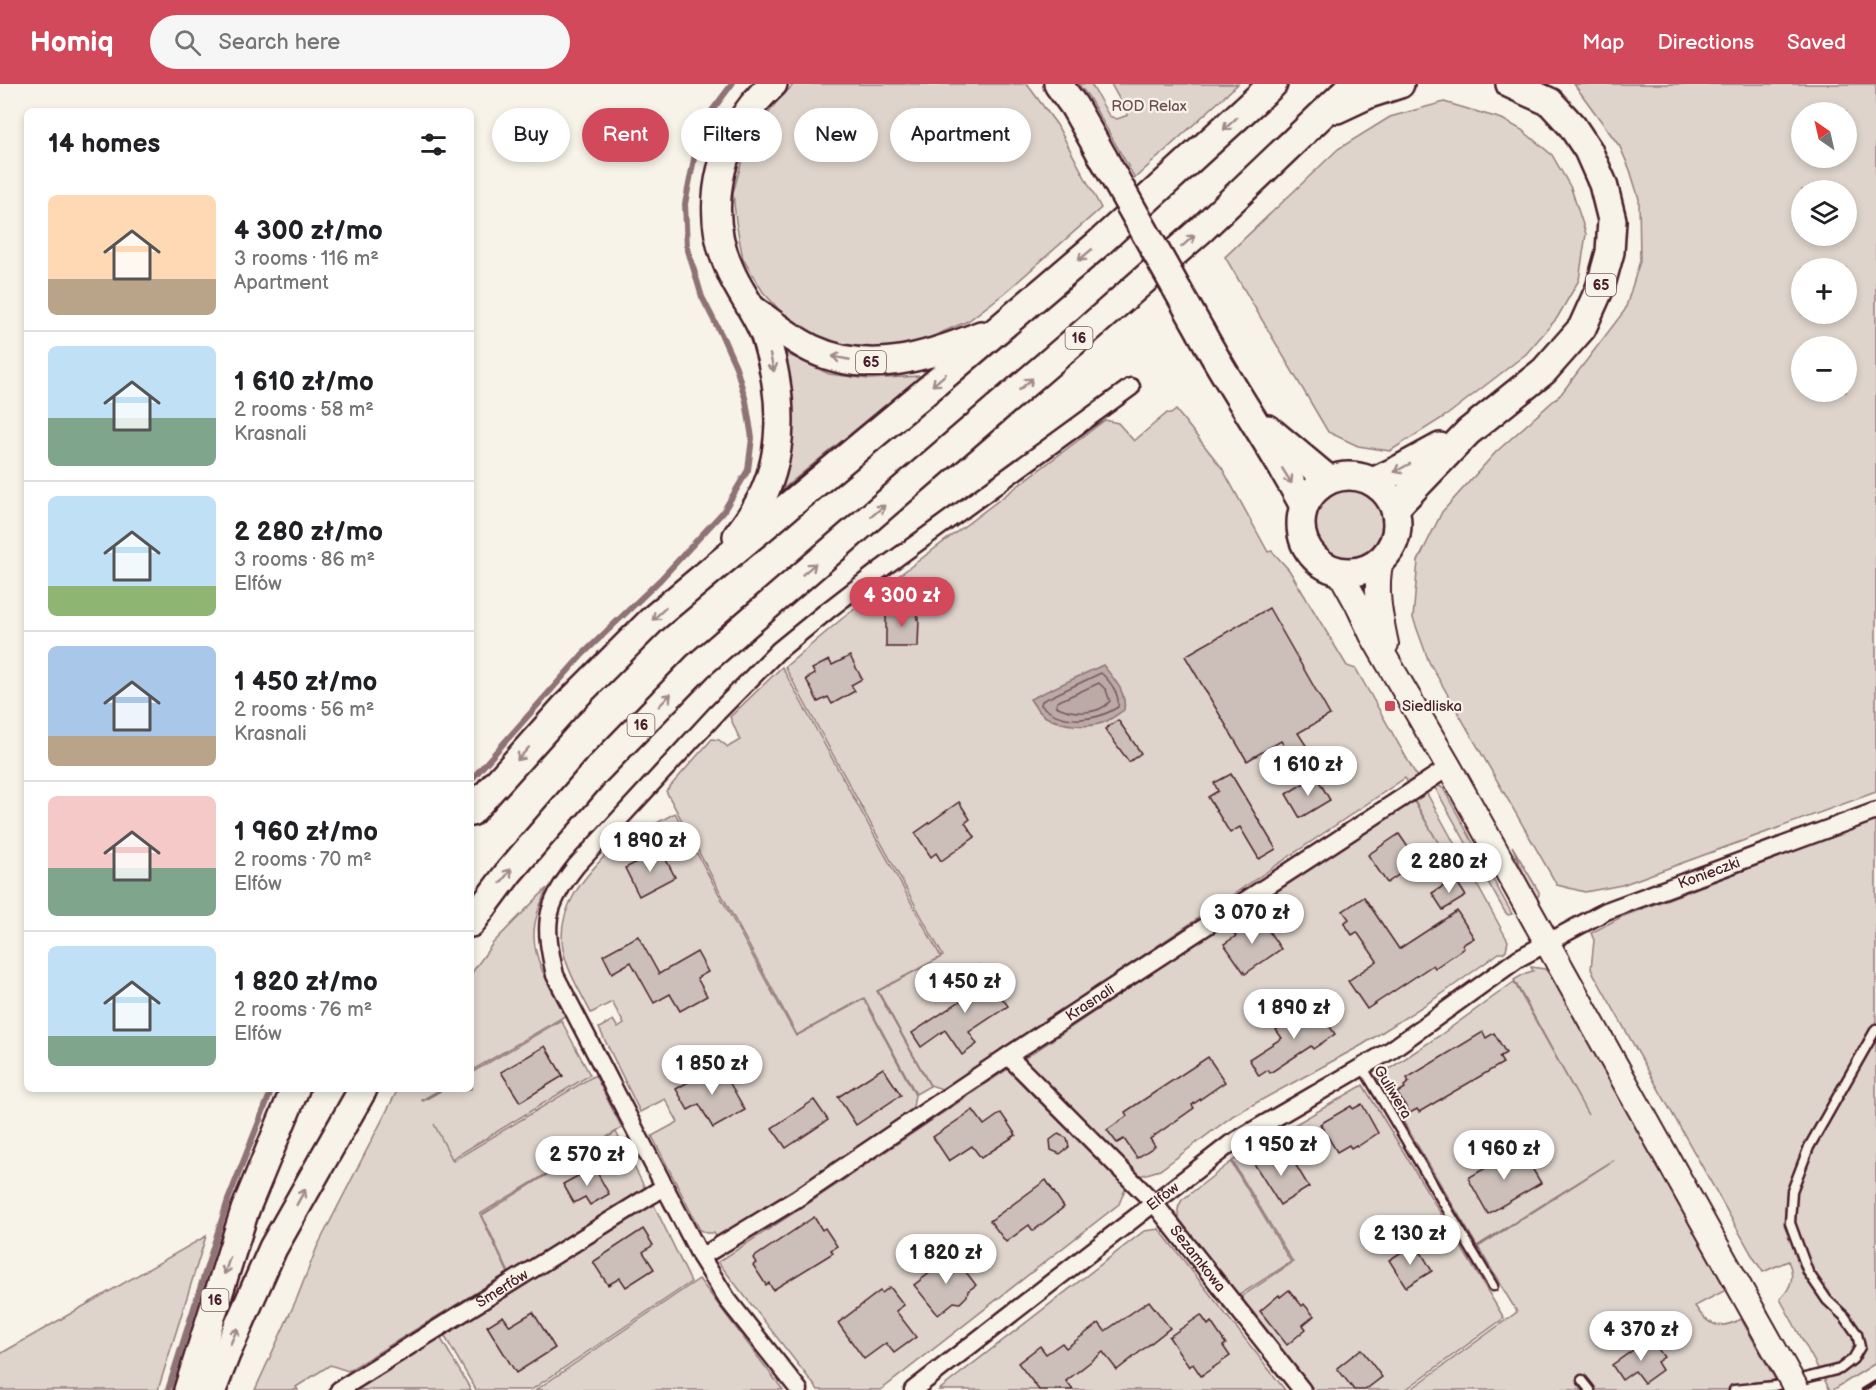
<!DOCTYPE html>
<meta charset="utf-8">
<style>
:root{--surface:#fff;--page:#f6f6f6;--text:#202124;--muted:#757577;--line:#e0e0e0;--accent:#d1495b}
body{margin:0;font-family:"Balsamiq Sans",sans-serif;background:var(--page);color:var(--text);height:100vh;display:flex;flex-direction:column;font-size:22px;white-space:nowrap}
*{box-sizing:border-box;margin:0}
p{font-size:20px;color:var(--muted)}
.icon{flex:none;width:33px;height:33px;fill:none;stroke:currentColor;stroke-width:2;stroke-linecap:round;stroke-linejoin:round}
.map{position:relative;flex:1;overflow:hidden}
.sheet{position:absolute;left:24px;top:24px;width:450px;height:984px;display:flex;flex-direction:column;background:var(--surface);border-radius:9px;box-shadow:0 3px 9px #0003}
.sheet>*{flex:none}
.banner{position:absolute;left:492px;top:24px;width:570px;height:54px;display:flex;gap:12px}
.needle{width:39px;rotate:326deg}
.fabs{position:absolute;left:1791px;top:18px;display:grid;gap:12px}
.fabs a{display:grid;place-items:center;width:66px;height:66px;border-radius:50%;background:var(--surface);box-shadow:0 3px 9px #0003;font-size:30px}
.price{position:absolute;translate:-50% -51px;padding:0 14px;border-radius:21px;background:#fff;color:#222;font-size:20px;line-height:39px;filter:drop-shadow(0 2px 3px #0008)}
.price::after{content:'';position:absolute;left:50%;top:36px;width:18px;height:14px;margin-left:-9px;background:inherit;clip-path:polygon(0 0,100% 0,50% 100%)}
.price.current{background:var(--accent);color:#fff}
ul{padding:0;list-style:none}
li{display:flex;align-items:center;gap:18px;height:150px;padding:0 24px}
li+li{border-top:2px solid var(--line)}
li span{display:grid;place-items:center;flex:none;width:168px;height:120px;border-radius:9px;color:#555}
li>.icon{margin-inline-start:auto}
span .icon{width:72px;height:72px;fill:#fffc;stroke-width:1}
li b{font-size:26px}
h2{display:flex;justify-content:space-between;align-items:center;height:72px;padding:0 24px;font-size:26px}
.pill{padding:0 21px;border-radius:27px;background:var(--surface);box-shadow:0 3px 9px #0003;font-size:21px;line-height:54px}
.pill.current{background:var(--accent);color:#fff}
header{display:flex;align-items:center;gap:36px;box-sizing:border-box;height:84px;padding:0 30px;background:var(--accent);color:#fff}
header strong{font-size:28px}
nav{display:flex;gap:33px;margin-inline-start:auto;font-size:21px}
.search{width:420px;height:54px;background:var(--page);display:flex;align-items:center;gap:15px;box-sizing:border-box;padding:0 21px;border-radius:33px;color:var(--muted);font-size:22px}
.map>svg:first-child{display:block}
.green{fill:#ded4cc;stroke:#947a7c;stroke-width:1.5;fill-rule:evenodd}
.water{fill:#bcaaa7;stroke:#8e7275;stroke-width:1.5}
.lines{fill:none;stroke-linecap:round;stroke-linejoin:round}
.shore{stroke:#78575d;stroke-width:1.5}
.stream{stroke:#8e7275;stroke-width:6}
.building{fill:#ccbfb9;stroke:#4a1f2b;stroke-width:1.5}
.lane-casing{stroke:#4a1f2b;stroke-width:13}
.street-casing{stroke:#4a1f2b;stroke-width:21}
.secondary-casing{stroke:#4a1f2b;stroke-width:28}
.primary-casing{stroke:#4a1f2b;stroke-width:32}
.lane{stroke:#f7f3e8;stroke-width:8}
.street{stroke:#f7f3e8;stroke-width:16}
.secondary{stroke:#f7f3e8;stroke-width:24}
.primary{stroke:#f7f3e8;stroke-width:27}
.rail{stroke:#4a1f2b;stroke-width:4.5}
.secondary-bridge-casing{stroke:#4a1f2b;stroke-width:28;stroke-linecap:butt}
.primary-bridge-casing{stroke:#4a1f2b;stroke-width:32;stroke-linecap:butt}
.secondary-bridge{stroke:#f7f3e8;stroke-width:24}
.primary-bridge{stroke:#f7f3e8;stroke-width:27}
.oneway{stroke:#a0898a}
.poi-dot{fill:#d1495b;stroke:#f7f3e8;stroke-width:2}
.labels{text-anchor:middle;stroke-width:4.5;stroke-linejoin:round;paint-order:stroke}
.shield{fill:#f7f3e8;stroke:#7e5f64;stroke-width:1.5}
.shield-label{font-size:14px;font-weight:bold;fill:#4a1f2b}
.park-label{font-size:15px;fill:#6f4c53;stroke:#f7f3e8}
.poi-label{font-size:15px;fill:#4a1f2b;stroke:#f7f3e8;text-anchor:start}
.street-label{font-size:15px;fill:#4a1f2b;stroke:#f7f3e8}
</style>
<header>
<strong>Homiq</strong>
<div class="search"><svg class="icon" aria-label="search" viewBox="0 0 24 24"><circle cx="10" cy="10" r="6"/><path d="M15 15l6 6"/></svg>Search here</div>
<nav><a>Map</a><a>Directions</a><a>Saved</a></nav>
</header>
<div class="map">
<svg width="1876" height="1306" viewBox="0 0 1876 1306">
<rect width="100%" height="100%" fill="#f7f3e8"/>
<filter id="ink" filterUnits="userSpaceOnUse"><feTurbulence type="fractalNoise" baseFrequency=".0167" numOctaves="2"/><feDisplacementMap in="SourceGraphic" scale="12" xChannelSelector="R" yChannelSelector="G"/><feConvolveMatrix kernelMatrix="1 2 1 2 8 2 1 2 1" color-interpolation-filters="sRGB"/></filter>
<g filter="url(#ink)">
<g class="green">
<path d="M794 0H1027L1057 41 1101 124 1006 208 968 237 929 254 891 264 867 265 842 260 812 249 782 229 763 208 743 175 736 138 733 109 746 62 775 20Z"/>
<path d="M1078 0H1091L1109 32 1117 35 1128 31 1111 0H1238L1135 94 1088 12Z"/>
<path d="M1574 0H1876V708L1622 801 1585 808 1557 801 1429 578 1413 534 1418 477 1442 428 1496 368 1561 310 1625 226 1640 177 1639 115 1630 86 1620 63ZM1802 28H1846V74H1802ZM1802 106H1846V152H1802ZM1846 184V230H1802V184ZM1802 262H1846V308H1802Z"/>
<path d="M1444 18 1502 35 1522 46 1552 71 1571 104 1586 150 1579 196 1557 234 1526 270 1447 331 1390 367 1358 362 1328 348 1225 173 1338 65 1390 33Z"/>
<path d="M783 268 829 290 869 295 921 292 779 408Z"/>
<path d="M1176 326 1222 384 1268 468 1272 467 1289 486 1347 582 1356 585 1419 696 1410 702 1405 694 945 1006 930 1001 878 907 943 872 785 583 844 533 1105 336 1118 339 1134 357 1167 329 1171 330Z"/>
<circle cx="1348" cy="439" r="34"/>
<path d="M782 583 941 873 877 907 930 1002 916 1010 864 914 797 951 666 707 712 655 719 656 728 663 740 656 730 633Z"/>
<path d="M1437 701 1443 704 1512 830 1508 831 1505 828 1434 702Z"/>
<path d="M1425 706 1508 857 1506 866 1503 869H1499L1442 910 1362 961 1234 1031 1160 1086 1140 1092 1024 975 1412 714 1439 760 1413 714Z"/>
<path d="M675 729 796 952 864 915 915 1011 912 1029 752 1136 717 1154 714 1149H706L700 1146 652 1052 678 1038 665 1015 640 1028 599 944 613 936 618 944 624 940 612 918 591 929C581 909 567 887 563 865 555 816 595 783 625 751L628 755Z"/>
<path d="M1876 736V1279L1833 1306H1830L1780 1215C1792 1203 1795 1192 1788 1177L1763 1188 1752 1171 1591 885 1594 856 1591 849 1621 833Z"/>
<path d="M1512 762 1539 808V811L1535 816Z"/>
<path d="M547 804C541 819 533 837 534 854 535 880 554 909 565 932L471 987V890L493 859Z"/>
<path d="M1531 883 1545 885 1551 892 1726 1206 1695 1222C1708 1243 1720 1246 1741 1235L1781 1306H1410L1517 1228 1478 1163 1614 1076 1477 1162 1377 993 1439 952 1514 898 1588 1031 1514 896 1526 889 1533 887Z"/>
<path d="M561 936 590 991 452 1075 434 1040 453 1077 595 991 622 1044 480 1130 508 1189 348 1287 330 1281 296 1303 298 1306H255L297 1214 317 1163 398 1005H441L422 1016 423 1017 444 1005H471V989Z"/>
<path d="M1008 985 1126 1103 1119 1120 881 1306H818L718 1178 812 1117Z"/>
<path d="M1363 1001 1504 1234 1405 1306H1314L1241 1213 1293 1178 1232 1077Z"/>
<path d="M616 1048 645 1104 509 1189 482 1131Z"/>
<path d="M1231 1078 1291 1178 1238 1212 1180 1136C1177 1128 1177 1123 1182 1116Z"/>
<path d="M653 1119 691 1198 531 1306H476L444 1251Z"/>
<path d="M1159 1145 1285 1306H939L1144 1147Z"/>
<path d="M206 1152 158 1306H0V1270Z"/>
<path d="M699 1195 783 1306H536Z"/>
<path d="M440 1253 471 1306H356Z"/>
</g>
<path class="water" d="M1103 581C1114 595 1127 608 1124 626 1118 630 1113 634 1107 637 1091 645 1062 642 1046 633 1039 629 1035 623 1030 615Z"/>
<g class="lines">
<g class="shore">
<path d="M1101 589C1110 597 1120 610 1118 623 1095 638 1061 641 1041 621L1042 617Z"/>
<path d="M1099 599 1106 606 1110 617C1099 632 1071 630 1056 622L1057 618Z"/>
</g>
<g class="stream">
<path d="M471 696 583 570 660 496 723 428 748 386 752 354 746 317 736 283 723 254 702 213 687 163 685 120 696 65 711 28 732 0"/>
<path d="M168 1306 228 1116 272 1005"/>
</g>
</g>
<g class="building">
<path d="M1269 524 1330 631 1298 649 1309 666 1293 676 1281 657 1247 677 1185 572Z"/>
<path d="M886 525H917V535L919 534 918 563H886Z"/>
<path d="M850 572 862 595 851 601 855 607 832 620 828 613 818 618 806 595 815 590 812 585 829 576 832 581Z"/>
<path d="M1118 636 1141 669 1129 678 1105 645Z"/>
<path d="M1231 690 1276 765 1259 775 1240 743 1230 749 1208 713 1218 707 1214 699Z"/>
<path d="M1316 692 1330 716 1300 734 1286 710Z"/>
<path d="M959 718 970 735 965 739 975 753 941 777 936 769 931 773 915 749Z"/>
<path d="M1399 750 1414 772 1407 777 1411 782 1387 799 1368 771Z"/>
<path d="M661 766 675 793 639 812 625 784Z"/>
<path d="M1455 795 1466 812 1443 826 1432 809Z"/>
<path d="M1364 813 1399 865 1457 827 1474 854 1462 861 1464 864 1435 884 1433 881 1367 925 1348 897 1377 877 1357 848 1352 851 1344 839 1349 835 1343 827Z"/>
<path d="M1258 831 1281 865 1245 890 1224 860 1236 852 1233 848Z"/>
<path d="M638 852 659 890 697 868 708 888 697 894 707 912 680 927 670 910 654 919 631 878 612 889 603 871Z"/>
<path d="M978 881 1008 922 969 948 977 960 962 971 945 946 921 963 912 949 975 907 963 891Z"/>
<path d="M1314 920 1335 950 1313 965 1311 962 1270 989 1268 986 1259 992 1249 975 1282 954 1276 946Z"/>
<path d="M1483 948 1486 954 1494 949 1506 969 1499 973 1503 979 1419 1028 1417 1025 1410 1029 1397 1009 1405 1004 1404 1002 1409 998 1407 994Z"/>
<path d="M545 962 563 992 520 1018 501 988Z"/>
<path d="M1208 973 1225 998 1192 1021 1194 1024 1150 1055 1155 1062 1137 1074 1124 1055 1117 1059 1107 1046 1127 1032 1125 1028Z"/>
<path d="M719 980 745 1026 713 1044 699 1020 688 1026 676 1005Z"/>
<path d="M883 984 901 1011 856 1041 838 1013Z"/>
<path d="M814 1016 828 1036 786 1064 772 1044Z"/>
<path d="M1362 1020 1378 1049 1357 1063 1356 1061 1351 1064 1349 1061 1337 1068 1320 1040 1351 1022 1353 1025Z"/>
<path d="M973 1026 984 1041 1001 1029 1016 1051 981 1074 972 1062 949 1077 933 1053Z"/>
<path d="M1058 1050 1067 1054 1069 1063 1060 1070 1051 1066 1050 1056Z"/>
<path d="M1520 1064 1541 1099 1488 1130 1468 1094Z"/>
<path d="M1273 1066 1281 1079 1291 1073 1309 1103 1280 1121 1253 1078Z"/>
<path d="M594 1083 609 1110 590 1121 585 1113 574 1119 563 1100Z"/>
<path d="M1046 1096 1064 1123 1033 1147 1029 1141 1006 1158 990 1137Z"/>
<path d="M814 1133 822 1146 825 1144 837 1162 831 1166 833 1169 773 1206 769 1199 766 1201 753 1181 756 1179 753 1174Z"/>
<path d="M643 1145 653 1161 643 1168 654 1185 626 1203 620 1194 608 1201 593 1178Z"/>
<path d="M1411 1162 1416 1171 1421 1168 1432 1187 1406 1203 1389 1176Z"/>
<path d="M953 1171 976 1201 968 1207 967 1212 960 1219 954 1218 938 1231 914 1201Z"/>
<path d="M890 1203 904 1221 896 1227 916 1253 894 1269 886 1259 864 1275 838 1239 880 1207 882 1209Z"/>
<path d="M1289 1206 1302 1222 1304 1220 1314 1232 1303 1241 1306 1245 1287 1261 1260 1227 1279 1211 1280 1213Z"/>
<path d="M1149 1217 1170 1244 1117 1286 1103 1268 1066 1297 1073 1306H1039L1018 1279 1040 1262 1046 1270 1062 1259 1066 1264 1099 1239 1105 1247Z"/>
<path d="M533 1228 555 1264 516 1289 487 1242 503 1232 510 1242Z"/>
<path d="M1201 1231 1208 1241 1211 1238 1226 1260 1223 1262 1230 1272 1201 1292 1193 1280 1189 1283 1169 1253Z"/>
<path d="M1650 1254 1664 1273 1657 1278 1662 1286 1644 1299 1635 1287 1622 1296 1612 1281Z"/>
<path d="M1361 1265 1382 1293 1365 1306H1354L1337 1284Z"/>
</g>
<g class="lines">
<g class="lane-casing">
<g id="lane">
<path d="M1362 982 1493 1202"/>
<path d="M1582 1296 1590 1306"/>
<path d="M1734 1306 1774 1302 1840 1285 1853 1275 1860 1263 1857 1250 1845 1233 1827 1216 1808 1188 1790 1139 1792 1107 1809 1063 1876 945"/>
</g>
</g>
<g class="street-casing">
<g id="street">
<path id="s1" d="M1008 972 1154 1119 1302 1306"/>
<path id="s2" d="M701 1173 798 1114 1008 972 1449 683"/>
<path id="s3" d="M339 1306 664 1103"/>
<path d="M799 1306 727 1215 701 1173 555 891C544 841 543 824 576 782L717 629 778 567 827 527 880 486 1131 303"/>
<path id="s4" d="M913 1306 1230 1060 1391 966 1519 874 1606 827 1876 727"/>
</g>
</g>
<g class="secondary-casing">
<g id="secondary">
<path d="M1381 476C1374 504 1380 532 1386 560"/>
<path d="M1339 487 1358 521 1372 551 1449 683 1755 1231"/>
</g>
</g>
<g class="primary-casing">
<g id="primary">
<path d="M1058 0 1074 22 1104 75"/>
<path d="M1337 25 1369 10 1400 0"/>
<path d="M755 227C773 240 791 255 812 265 869 292 927 273 981 251"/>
<path d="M1201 248C1233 308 1273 363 1304 422"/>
<path d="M1268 345 1329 396"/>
<circle cx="1349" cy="440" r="48"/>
<path d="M1373 398 1396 387 1440 363"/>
<path d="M1395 424 1468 348 1544 287 1582 244 1600 204 1610 168 1612 136 1603 100 1588 66 1572 42 1550 18 1510 0"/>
<path d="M737 452C743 444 750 435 755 426 787 374 783 311 766 255 758 230 740 210 730 186 701 123 721 46 773 0"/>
<path d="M471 728 565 623 654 534 924 309 1097 161 1273 0"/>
<path d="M471 839 509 788 596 687 698 582 1085 248 1203 144 1354 0"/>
<path d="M188 1306 245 1126 295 1005"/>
<path d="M212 1306 226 1270 273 1164 363 1005"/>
</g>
</g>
<use href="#lane" class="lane"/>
<use href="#street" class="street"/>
<use href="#secondary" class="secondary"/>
<use href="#primary" class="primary"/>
<path class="rail" d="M1863 1306 1876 1298"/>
<g class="secondary-bridge-casing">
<path id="secondary-bridge" d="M1755 1231 1797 1306"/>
</g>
<g class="primary-bridge-casing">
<path id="primary-bridge" d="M1104 75 1201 248"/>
</g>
<use href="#secondary-bridge" class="secondary-bridge"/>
<use href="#primary-bridge" class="primary-bridge"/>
</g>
<defs><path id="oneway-shaft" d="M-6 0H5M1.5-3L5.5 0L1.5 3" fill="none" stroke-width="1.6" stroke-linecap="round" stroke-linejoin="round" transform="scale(1.5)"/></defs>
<g class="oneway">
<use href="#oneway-shaft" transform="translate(1230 40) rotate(137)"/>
<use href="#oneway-shaft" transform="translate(1188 157) rotate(-42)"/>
<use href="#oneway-shaft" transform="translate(1085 171) rotate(140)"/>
<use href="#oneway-shaft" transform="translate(841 274) rotate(-169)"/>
<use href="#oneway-shaft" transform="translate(772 279) rotate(77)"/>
<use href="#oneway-shaft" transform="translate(939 296) rotate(139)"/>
<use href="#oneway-shaft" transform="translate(1026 300) rotate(-41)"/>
<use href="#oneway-shaft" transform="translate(1402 384) rotate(152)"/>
<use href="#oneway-shaft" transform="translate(1287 392) rotate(58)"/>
<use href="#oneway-shaft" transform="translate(878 427) rotate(-40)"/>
<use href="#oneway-shaft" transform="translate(809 485) rotate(-41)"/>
<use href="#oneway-shaft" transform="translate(659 530) rotate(138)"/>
<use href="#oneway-shaft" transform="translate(665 616) rotate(-46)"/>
<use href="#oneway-shaft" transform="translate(523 670) rotate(132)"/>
<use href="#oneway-shaft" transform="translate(506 792) rotate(-52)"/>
<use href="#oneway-shaft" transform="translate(301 1113) rotate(-61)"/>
<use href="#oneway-shaft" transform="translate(227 1182) rotate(108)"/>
<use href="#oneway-shaft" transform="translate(234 1252) rotate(-66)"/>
</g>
</g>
<rect class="poi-dot" x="1384" y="616" width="12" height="12" rx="3"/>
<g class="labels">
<g class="shield">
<rect x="1586" y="190" width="30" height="22" rx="4.5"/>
<rect x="1065.5" y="243" width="27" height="22" rx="4.5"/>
<rect x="856" y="267" width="30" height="22" rx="4.5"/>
<rect x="627.5" y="630" width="27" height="22" rx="4.5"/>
<rect x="201.5" y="1205" width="27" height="22" rx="4.5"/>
</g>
<g class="shield-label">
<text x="1601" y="206">65</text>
<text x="1079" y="259">16</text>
<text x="871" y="283">65</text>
<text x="641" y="646">16</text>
<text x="215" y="1221">16</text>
</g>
<g class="park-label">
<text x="1149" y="27">ROD Relax</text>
</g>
<g class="poi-label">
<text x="1402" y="627">Siedliska</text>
</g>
<g class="street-label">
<text dy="5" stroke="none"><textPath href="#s4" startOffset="954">Konieczki</textPath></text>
<text dy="5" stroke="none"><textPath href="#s2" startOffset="465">Krasnali</textPath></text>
<text transform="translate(1393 1008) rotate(59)" y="5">Guliwera</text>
<text dy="5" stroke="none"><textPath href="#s4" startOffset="316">Elfów</textPath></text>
<text dy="5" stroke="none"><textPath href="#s1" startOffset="278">Sezamkowa</textPath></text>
<text dy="5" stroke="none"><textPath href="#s3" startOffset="192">Smerfów</textPath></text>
</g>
</g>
</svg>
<div class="fabs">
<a><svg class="needle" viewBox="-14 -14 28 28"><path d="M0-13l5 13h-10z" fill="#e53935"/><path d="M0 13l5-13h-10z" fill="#757577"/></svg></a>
<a><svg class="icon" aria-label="layers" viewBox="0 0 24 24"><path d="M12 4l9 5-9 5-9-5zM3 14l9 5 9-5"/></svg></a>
<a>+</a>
<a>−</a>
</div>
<b class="price current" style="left:902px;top:544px">4 300 zł</b>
<b class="price" style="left:1308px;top:713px">1 610 zł</b>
<b class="price" style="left:650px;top:789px">1 890 zł</b>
<b class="price" style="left:1449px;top:810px">2 280 zł</b>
<b class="price" style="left:1252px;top:861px">3 070 zł</b>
<b class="price" style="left:965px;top:930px">1 450 zł</b>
<b class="price" style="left:1294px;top:956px">1 890 zł</b>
<b class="price" style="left:712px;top:1012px">1 850 zł</b>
<b class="price" style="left:1281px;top:1093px">1 950 zł</b>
<b class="price" style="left:1504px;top:1097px">1 960 zł</b>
<b class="price" style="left:587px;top:1103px">2 570 zł</b>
<b class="price" style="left:1410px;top:1182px">2 130 zł</b>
<b class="price" style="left:946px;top:1201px">1 820 zł</b>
<b class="price" style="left:1641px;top:1278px">4 370 zł</b>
<div class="banner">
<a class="pill">Buy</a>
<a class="pill current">Rent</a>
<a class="pill">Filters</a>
<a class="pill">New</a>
<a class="pill">Apartment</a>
</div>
<section class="sheet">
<h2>14 homes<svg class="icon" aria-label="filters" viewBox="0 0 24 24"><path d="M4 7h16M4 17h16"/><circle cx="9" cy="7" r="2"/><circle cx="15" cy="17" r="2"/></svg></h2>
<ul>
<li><span style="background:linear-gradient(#ffd9b3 70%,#b9a48a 0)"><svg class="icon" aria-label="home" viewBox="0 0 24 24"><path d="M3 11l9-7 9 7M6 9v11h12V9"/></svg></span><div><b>4 300 zł/mo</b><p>3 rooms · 116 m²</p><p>Apartment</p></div></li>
<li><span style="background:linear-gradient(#bfe0f5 60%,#7fa58c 0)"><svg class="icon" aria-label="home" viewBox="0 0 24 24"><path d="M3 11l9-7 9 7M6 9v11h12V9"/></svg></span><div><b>1 610 zł/mo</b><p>2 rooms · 58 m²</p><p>Krasnali</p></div></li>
<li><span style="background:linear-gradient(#bfe0f5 75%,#8fb573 0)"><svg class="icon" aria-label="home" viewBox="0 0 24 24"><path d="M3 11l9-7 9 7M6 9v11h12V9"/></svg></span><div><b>2 280 zł/mo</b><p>3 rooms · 86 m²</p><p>Elfów</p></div></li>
<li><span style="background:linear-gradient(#a9c7e8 75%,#b9a48a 0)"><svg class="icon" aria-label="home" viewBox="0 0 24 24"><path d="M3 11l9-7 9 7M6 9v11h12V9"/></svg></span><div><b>1 450 zł/mo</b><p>2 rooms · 56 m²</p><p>Krasnali</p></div></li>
<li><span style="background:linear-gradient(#f6c9c9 60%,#7fa58c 0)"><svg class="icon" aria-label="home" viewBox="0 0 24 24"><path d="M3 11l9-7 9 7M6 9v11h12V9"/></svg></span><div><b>1 960 zł/mo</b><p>2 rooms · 70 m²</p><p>Elfów</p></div></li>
<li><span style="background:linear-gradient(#bfe0f5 75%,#7fa58c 0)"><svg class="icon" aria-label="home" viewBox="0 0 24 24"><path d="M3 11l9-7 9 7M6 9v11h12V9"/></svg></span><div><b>1 820 zł/mo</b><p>2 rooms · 76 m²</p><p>Elfów</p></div></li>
</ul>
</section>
</div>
